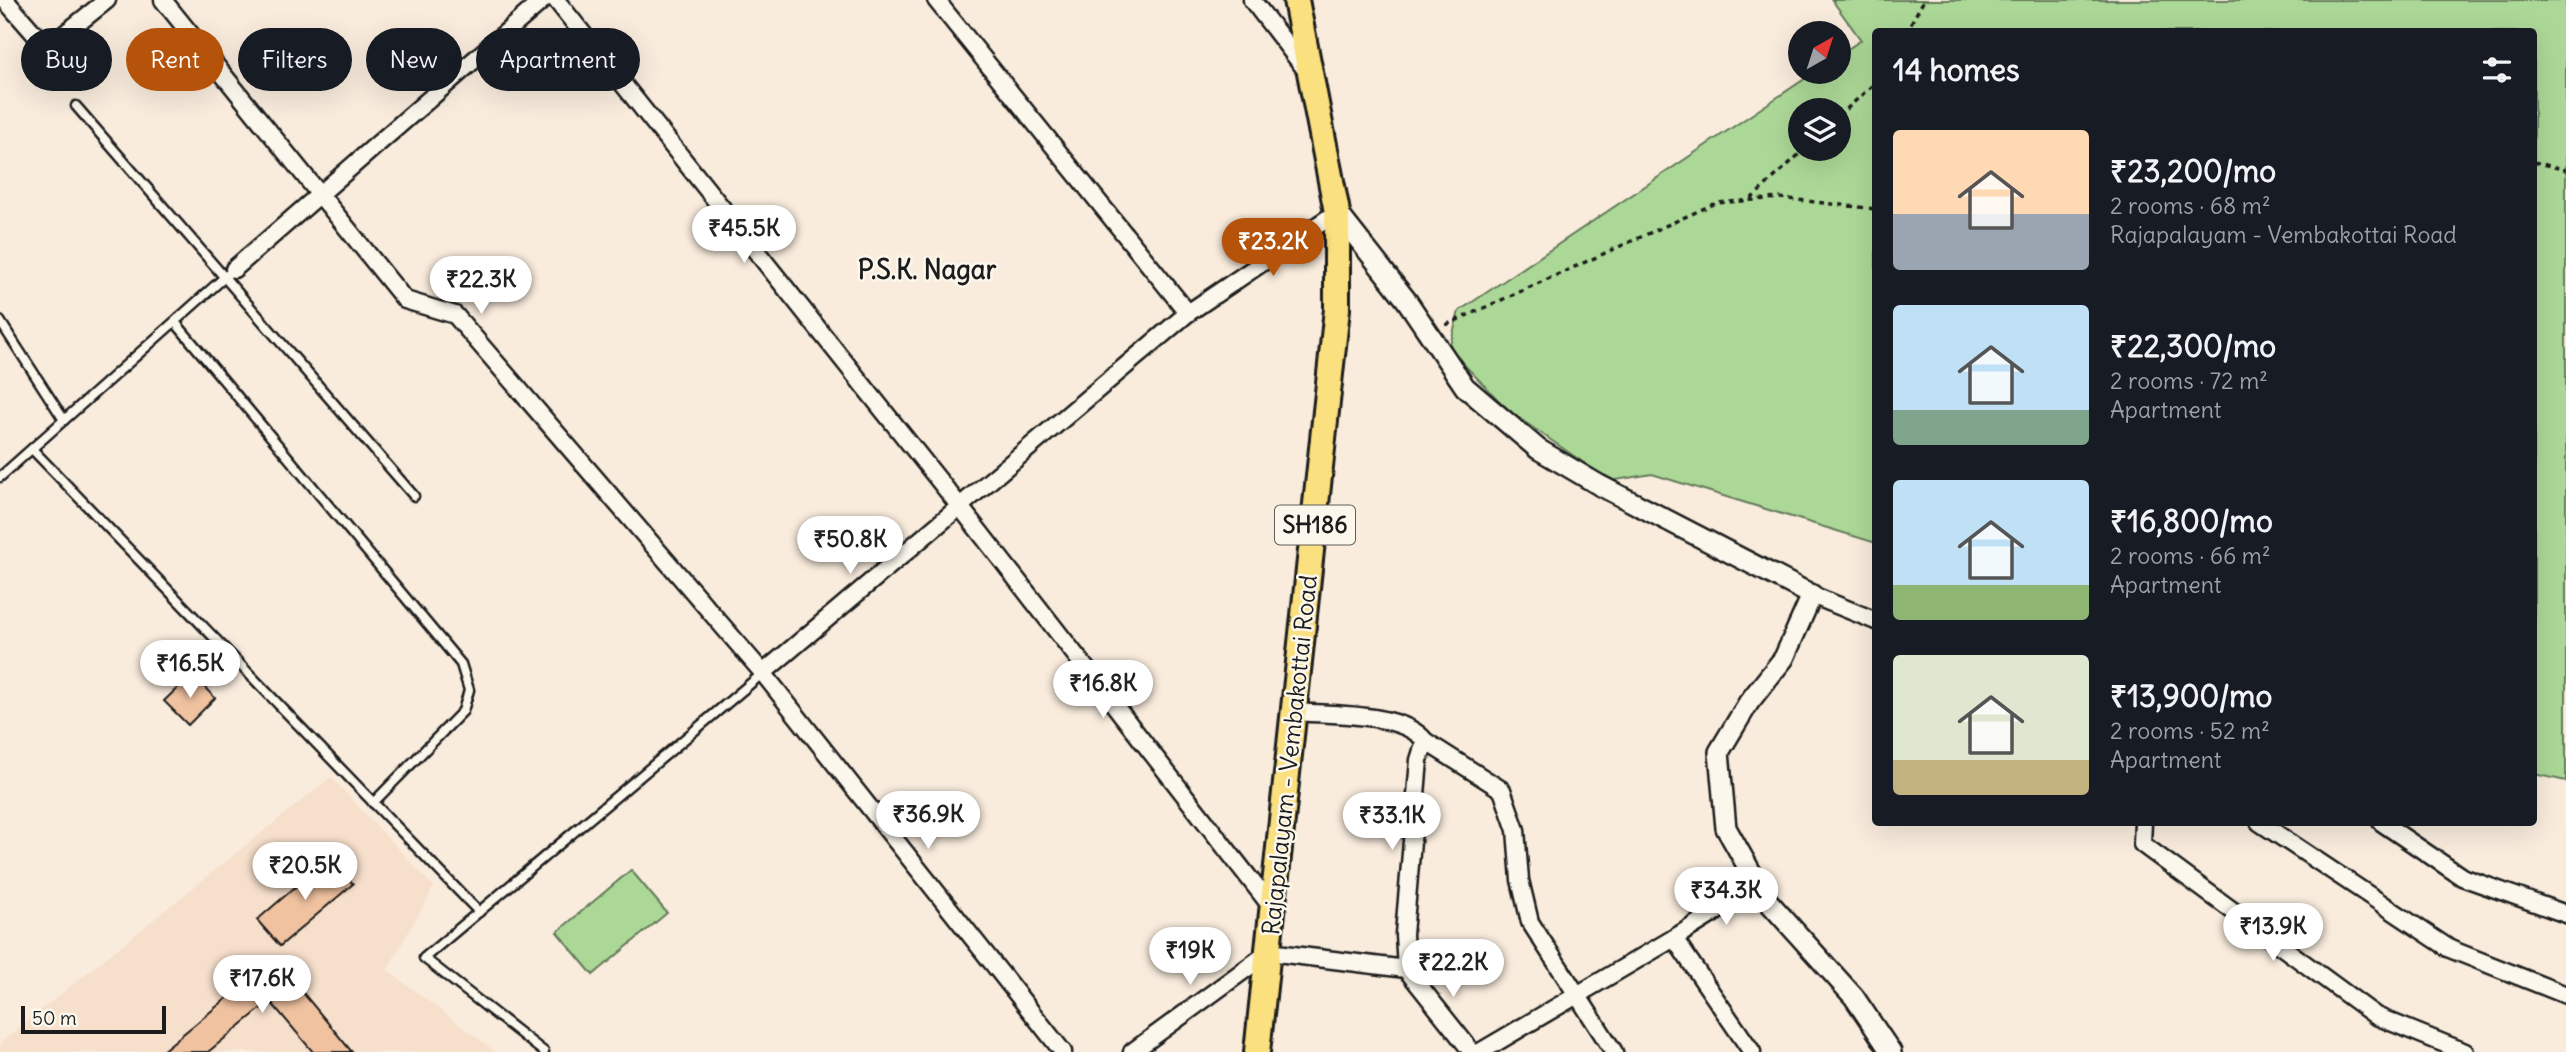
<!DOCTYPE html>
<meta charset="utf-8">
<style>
:root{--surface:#171b24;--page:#20242c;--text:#f1f3f6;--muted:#9ea1a6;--accent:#b45309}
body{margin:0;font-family:Delius,sans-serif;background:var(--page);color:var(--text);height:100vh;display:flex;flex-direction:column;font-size:26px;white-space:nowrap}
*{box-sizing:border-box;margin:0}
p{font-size:23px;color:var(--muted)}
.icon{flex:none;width:38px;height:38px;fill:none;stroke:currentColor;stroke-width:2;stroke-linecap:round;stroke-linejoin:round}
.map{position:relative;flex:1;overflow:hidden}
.side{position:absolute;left:1872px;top:28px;width:665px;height:798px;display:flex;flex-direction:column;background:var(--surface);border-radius:7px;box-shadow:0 7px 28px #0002}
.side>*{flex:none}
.top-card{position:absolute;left:21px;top:28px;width:665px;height:63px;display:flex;gap:14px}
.needle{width:46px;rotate:39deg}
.tools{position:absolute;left:1788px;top:21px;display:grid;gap:14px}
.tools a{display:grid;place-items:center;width:63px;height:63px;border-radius:50%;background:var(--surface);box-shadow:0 7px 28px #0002;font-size:35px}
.scale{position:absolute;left:21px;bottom:18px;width:145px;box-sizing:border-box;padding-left:7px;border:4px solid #1c1c1c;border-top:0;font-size:19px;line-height:24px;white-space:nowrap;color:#1c1c1c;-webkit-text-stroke:5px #fbf7ec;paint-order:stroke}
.price{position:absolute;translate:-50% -60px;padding:0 16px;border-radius:24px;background:#fff;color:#222;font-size:23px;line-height:46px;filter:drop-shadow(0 2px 4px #0008)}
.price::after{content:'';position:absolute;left:50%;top:42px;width:21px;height:16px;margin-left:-10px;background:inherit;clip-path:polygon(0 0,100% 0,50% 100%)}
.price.active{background:var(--accent);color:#fff}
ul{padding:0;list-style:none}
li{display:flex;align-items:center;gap:21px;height:175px;padding:0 21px}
li span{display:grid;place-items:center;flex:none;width:196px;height:140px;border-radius:7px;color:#555}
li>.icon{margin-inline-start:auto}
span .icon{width:84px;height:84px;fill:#fffc;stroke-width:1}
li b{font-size:30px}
h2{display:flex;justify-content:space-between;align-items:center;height:84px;padding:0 21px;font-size:30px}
.pill{padding:0 24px;border-radius:32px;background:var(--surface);box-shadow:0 7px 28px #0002;font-size:24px;line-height:63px}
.pill.active{background:var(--accent);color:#fff}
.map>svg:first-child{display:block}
.built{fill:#f6dfcb}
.green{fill:#acd897;stroke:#647a5a;stroke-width:2;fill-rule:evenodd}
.building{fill:#f0c2a0;stroke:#1c1c1c;stroke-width:2}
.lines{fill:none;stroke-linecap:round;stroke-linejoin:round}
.service-casing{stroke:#1c1c1c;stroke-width:13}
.minor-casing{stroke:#1c1c1c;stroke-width:21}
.tertiary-casing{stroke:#1c1c1c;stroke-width:24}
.primary-casing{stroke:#1c1c1c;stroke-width:30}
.path{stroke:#1c1c1c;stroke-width:3.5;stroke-dasharray:5 5;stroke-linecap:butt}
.service{stroke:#fbf7ec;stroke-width:8}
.minor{stroke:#fbf7ec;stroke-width:16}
.tertiary{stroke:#fbf7ec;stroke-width:19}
.primary{stroke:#fbe080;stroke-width:24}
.labels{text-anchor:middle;stroke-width:5;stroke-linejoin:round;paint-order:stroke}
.shield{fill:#fbf7ec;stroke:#5f5e5a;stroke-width:2}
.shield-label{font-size:23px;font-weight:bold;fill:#1c1c1c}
.street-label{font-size:24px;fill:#1c1c1c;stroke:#fbf7ec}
.neighbourhood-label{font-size:26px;font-weight:bold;fill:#1c1c1c;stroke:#fbf7ec}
</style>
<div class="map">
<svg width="2566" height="1052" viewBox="0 0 2566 1052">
<rect width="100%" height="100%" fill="#f9ecdd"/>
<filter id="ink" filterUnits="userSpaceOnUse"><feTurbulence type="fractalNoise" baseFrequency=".0143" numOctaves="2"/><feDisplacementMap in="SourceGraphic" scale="14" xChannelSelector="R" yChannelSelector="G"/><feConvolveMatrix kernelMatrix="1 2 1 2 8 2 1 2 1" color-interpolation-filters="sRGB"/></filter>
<g filter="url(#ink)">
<path class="built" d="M331 777 434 887 387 970 496 1052H0V1043Z"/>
<g class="green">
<path d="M1832 0H2566V781L2534 774V32H1876V543L1652 474 1610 481 1509 411 1449 349 1459 311 1815 72H1839V55L1861 40ZM1801 110H1839V149H1801Z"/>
<path d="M631 870 667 913 593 975 557 932Z"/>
</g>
<g class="building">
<path d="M192 674 215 698 188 725 164 701Z"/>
<path d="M330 857 353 884 280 946 257 920Z"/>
<path d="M275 959 352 1052H313L270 1001 208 1052H161Z"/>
</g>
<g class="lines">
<g class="service-casing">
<g id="service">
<path d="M76 106 414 496"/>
<path d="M0 321 64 420"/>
<path d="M175 322 461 664 469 690 463 711 373 803"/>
<path d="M32 449 479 912"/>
<path d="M0 477 227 275"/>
<path d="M544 1052 424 958 763 673"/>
</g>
</g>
<g class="minor-casing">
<g id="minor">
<path d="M5 0 47 48 107 0"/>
<path d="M163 0 405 300 455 315 763 673 1063 1052"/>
<path d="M556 0 961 508 1274 910"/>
<path d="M1252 0 1306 70"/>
<path d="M234 269 543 0"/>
<path d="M1188 313 1337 212"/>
<path d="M1812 595 1876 621"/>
<path d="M763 673 1188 313 936 0"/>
<path d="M1295 712C1331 715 1403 712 1425 741L1502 790 1516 830 1520 880 1530 922 1614 1052"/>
<path d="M1425 741 1419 760 1404 934 1406 969 1472 1052"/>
<path d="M2143 822 2142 844 2376 1016 2465 1052"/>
<path d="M2259 822 2450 949 2566 995"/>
<path d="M2381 822 2462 877 2566 914"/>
<path d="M1674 938 1759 885"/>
<path d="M1132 1052 1269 952 1406 969"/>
<path d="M1480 1052 1674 938 1752 1052"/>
</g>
</g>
<g class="tertiary-casing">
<path id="tertiary" d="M1337 212 1407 301 1465 387 1538 449 1599 485 1812 595 1784 658 1749 702 1719 752 1726 828 1766 899 1854 997 1891 1052"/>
</g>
<g class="primary-casing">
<path id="primary" d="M1257 1052 1337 309V212L1296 0"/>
</g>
<g class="path">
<path d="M1906 32 1924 0"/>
<path d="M1839 116 1876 82"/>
<path d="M2534 162 2566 170"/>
<path d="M1751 199 1805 149"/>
<path d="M1446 325 1716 203 1780 198 1876 209"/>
</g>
<use href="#service" class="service"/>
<use href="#minor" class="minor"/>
<use href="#tertiary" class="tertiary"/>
<use href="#primary" class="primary"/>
</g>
</g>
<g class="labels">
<rect class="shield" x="1275" y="505.5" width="80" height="39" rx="5"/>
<g class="shield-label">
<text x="1315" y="533">SH186</text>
</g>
<g class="street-label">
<text transform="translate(1290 755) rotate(-84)" y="8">Rajapalayam - Vembakottai Road</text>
</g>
<g class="neighbourhood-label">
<text x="927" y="279">P.S.K. Nagar</text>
</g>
</g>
</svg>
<div class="tools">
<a><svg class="needle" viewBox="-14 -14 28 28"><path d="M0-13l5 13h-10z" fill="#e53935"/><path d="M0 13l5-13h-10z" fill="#9ea1a6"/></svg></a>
<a><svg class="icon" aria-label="layers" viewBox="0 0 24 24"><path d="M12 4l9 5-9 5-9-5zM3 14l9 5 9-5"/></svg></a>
</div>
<div class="scale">50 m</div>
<b class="price" style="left:744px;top:265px">₹45.5K</b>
<b class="price active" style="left:1273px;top:278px">₹23.2K</b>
<b class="price" style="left:481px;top:316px">₹22.3K</b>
<b class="price" style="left:850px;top:576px">₹50.8K</b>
<b class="price" style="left:190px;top:700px">₹16.5K</b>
<b class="price" style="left:1103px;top:720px">₹16.8K</b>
<b class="price" style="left:928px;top:851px">₹36.9K</b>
<b class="price" style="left:1392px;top:852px">₹33.1K</b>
<b class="price" style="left:305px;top:902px">₹20.5K</b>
<b class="price" style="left:1726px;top:927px">₹34.3K</b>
<b class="price" style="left:2273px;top:963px">₹13.9K</b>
<b class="price" style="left:1190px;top:987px">₹19K</b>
<b class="price" style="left:1453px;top:999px">₹22.2K</b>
<b class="price" style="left:262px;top:1015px">₹17.6K</b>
<div class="top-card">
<a class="pill">Buy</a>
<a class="pill active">Rent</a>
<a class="pill">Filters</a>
<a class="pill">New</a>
<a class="pill">Apartment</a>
</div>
<section class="side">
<h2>14 homes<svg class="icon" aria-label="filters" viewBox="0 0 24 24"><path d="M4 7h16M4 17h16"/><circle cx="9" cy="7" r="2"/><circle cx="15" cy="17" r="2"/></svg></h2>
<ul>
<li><span style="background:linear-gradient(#ffd9b3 60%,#9aa5b1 0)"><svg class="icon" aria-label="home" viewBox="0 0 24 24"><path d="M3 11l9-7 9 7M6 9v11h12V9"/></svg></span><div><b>₹23,200/mo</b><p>2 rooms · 68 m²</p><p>Rajapalayam - Vembakottai Road</p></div></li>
<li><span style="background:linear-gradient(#bfe0f5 75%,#7fa58c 0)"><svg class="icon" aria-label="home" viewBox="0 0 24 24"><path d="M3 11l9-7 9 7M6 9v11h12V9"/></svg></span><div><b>₹22,300/mo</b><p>2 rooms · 72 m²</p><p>Apartment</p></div></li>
<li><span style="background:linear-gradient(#bfe0f5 75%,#8fb573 0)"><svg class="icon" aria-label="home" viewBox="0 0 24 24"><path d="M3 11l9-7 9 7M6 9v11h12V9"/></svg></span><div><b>₹16,800/mo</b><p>2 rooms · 66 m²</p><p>Apartment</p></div></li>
<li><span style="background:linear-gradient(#dfe7d0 75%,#c2b280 0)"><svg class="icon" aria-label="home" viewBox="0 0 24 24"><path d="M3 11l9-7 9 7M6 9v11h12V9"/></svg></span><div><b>₹13,900/mo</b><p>2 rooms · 52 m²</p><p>Apartment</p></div></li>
</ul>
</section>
</div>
